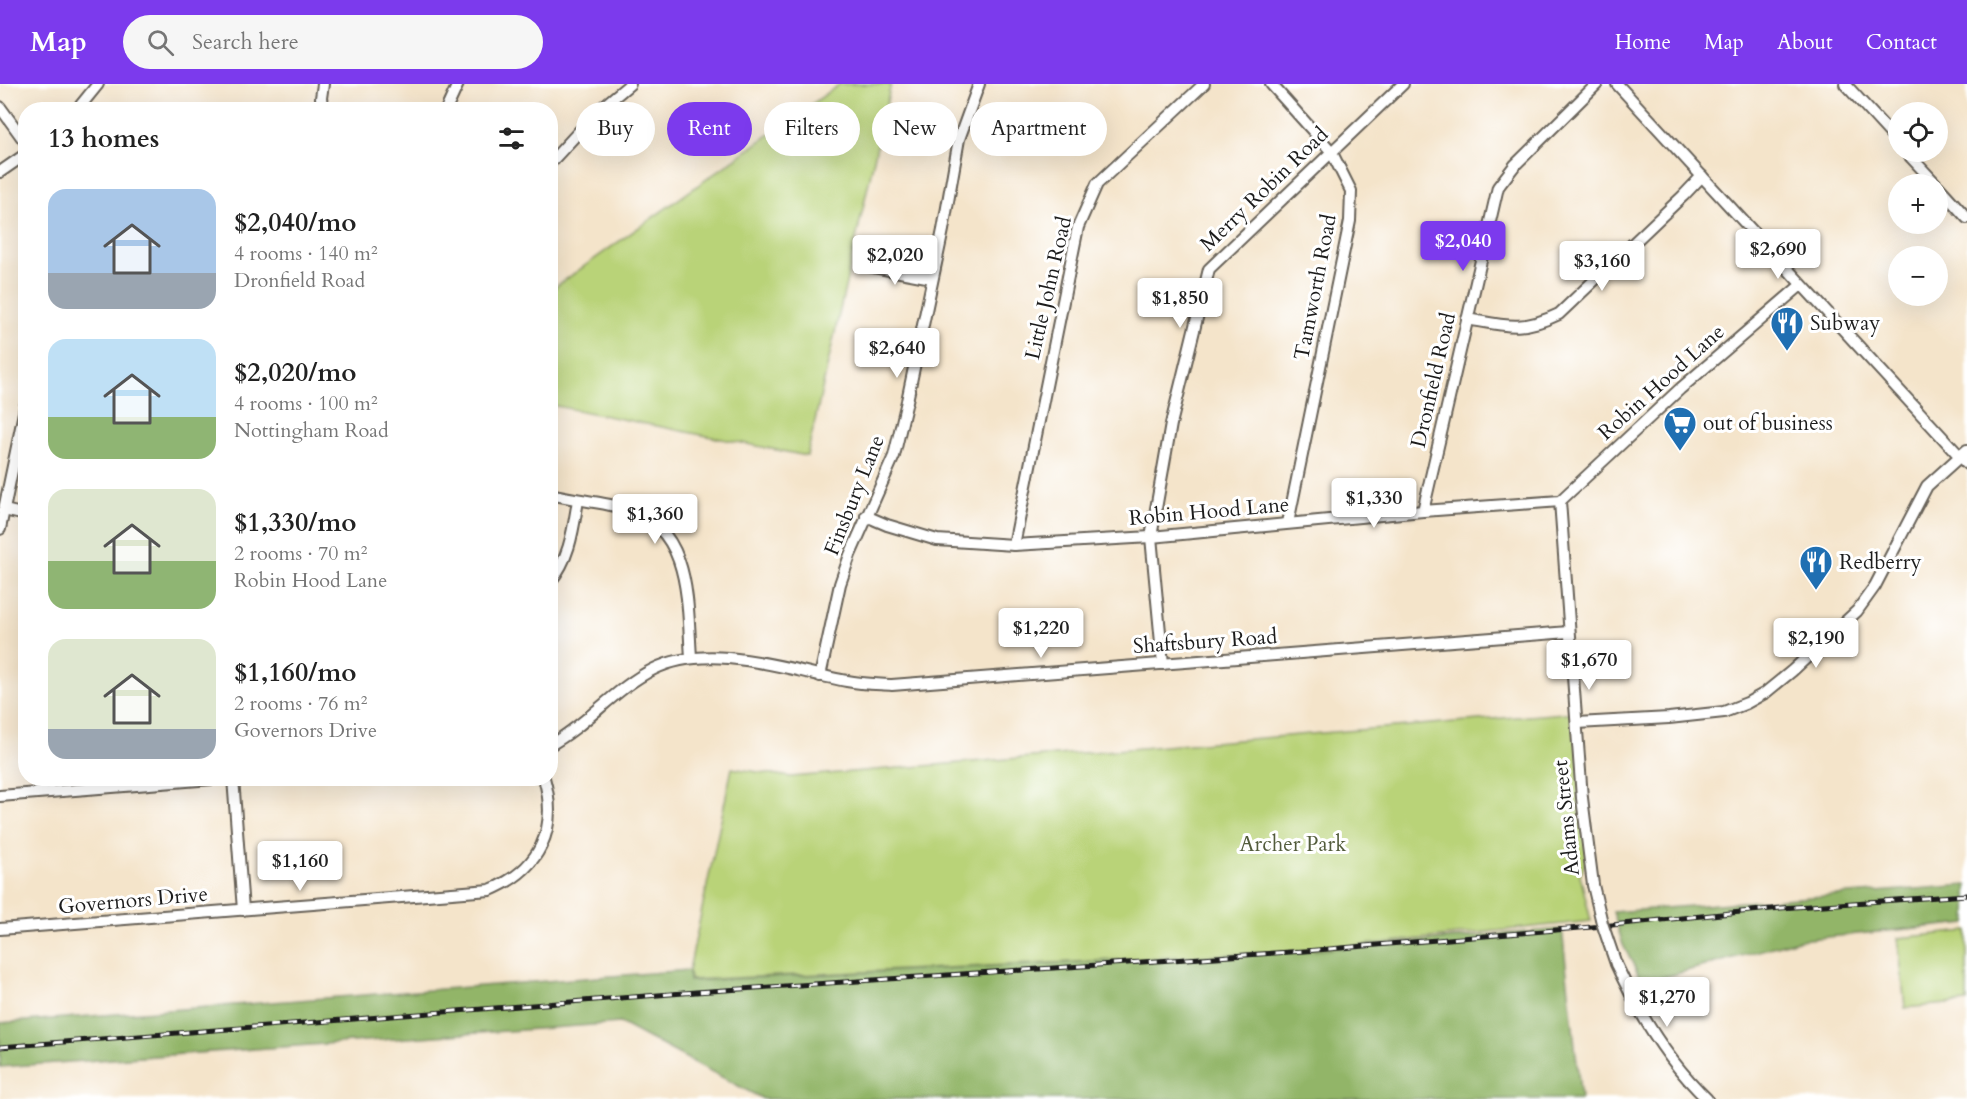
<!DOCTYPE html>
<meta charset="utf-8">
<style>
:root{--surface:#fff;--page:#f6f6f6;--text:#222;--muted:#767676;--accent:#7c3aed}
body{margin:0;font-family:Cardo,serif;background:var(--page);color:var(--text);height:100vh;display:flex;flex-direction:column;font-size:22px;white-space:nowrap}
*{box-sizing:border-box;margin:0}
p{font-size:20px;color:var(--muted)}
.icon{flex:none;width:33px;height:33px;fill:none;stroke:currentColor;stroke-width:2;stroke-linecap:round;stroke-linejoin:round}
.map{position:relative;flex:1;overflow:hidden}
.drawer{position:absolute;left:18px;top:18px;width:540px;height:684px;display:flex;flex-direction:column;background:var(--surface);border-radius:24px;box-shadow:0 6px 24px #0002}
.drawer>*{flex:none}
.hud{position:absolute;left:576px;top:18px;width:570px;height:54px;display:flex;gap:12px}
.buttons{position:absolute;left:1888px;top:18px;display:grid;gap:12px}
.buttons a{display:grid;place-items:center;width:60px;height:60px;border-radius:50%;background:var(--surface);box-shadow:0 6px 24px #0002;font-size:30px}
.price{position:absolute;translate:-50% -51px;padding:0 14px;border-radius:6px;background:#fff;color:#222;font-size:20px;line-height:39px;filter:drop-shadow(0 2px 3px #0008)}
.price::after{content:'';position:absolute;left:50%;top:36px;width:18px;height:14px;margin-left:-9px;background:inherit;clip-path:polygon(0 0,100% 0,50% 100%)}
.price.current{background:var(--accent);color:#fff}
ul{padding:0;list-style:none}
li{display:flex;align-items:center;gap:18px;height:150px;padding:0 30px}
li span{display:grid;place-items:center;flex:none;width:168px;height:120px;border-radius:18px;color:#555}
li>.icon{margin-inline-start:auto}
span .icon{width:72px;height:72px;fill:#fffc;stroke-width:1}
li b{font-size:26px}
h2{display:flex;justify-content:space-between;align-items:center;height:72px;padding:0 30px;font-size:26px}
.pill{padding:0 21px;border-radius:27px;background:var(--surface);box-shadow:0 6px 24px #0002;font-size:21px;line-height:54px}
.pill.current{background:var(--accent);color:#fff}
header{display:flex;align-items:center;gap:36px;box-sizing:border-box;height:84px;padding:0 30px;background:var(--accent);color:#fff}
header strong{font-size:28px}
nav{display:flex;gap:33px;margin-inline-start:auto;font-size:21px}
.search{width:420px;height:54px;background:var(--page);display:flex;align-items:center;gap:15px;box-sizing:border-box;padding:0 21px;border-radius:33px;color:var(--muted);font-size:22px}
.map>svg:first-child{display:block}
.green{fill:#b9d378;stroke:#6a784a;stroke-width:1.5}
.forest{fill:#92b568;stroke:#576842;stroke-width:1.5}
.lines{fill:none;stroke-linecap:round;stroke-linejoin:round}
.minor-casing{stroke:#686259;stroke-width:14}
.minor{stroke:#fff;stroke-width:10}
.rail-casing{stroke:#1c1c1c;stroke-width:5}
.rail{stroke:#fff;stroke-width:3;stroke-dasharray:9;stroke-linecap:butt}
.minor-bridge-casing{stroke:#686259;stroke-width:14;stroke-linecap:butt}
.minor-bridge{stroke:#fff;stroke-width:10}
.labels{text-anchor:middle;stroke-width:6;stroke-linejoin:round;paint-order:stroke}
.street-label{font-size:21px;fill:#1c1c1c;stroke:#fff}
.poi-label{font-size:21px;fill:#1c1c1c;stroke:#fff;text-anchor:start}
.park-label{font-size:21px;fill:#535c3c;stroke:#fff}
</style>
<header>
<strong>Map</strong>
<div class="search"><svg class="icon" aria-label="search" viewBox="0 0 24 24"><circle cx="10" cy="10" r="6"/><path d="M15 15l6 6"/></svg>Search here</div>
<nav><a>Home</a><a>Map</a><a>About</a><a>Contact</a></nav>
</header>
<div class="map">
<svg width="1967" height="1015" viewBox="0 0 1967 1015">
<rect width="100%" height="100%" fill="#fff"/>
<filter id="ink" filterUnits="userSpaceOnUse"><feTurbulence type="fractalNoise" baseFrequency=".0167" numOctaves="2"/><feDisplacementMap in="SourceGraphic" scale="12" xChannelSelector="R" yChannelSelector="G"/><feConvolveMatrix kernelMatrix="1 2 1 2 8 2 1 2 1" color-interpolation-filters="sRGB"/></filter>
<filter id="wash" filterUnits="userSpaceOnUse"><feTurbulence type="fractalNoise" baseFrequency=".008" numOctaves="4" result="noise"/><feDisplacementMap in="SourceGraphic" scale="24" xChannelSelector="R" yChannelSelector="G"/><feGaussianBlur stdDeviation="1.35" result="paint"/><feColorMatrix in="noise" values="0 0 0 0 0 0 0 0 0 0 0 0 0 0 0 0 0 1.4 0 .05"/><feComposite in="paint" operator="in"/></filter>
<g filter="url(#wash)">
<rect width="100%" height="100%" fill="#f4e4ca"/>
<g class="green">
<path d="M840 0H891L807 372 551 321V206Z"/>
<path d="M1576 628 1588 773 1580 791 1591 837 1305 867 690 896 689 886 732 684 791 693Z"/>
<path d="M1967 847V918L1905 924 1898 854Z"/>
</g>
<g class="forest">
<path d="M1967 801V839L1798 856 1643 899 1623 861 1613 828Z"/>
<path d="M1562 845 1581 1015H763L620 939 0 983V939L689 886V897L1305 867Z"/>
</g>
</g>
<g filter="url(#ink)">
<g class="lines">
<g class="minor-casing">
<g id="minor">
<path d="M1271 0 1331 67 1351 107 1350 137 1288 439"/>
<path d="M1617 0 1967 380"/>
<path d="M1845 0 1899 59"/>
<path d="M0 23 26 59"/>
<path d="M77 26 98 0"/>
<path d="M323 26 321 14 323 0"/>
<path d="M446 26 458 0"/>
<path d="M1906 68 1936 100"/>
<path d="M550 79 599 26 630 0"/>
<path d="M0 88 26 70"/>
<path d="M1938 102 1967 134"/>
<path d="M863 181 932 194"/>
<path d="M1467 235C1506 242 1522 248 1559 230L1683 112 1702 92"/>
<path d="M550 410C575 416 603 418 627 425 692 445 687 519 691 573"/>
<path d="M1560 417 1582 714 1593 801"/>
<path d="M4 426 26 431"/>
<path d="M1423 427 1498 103 1515 81 1597 0"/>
<path d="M866 432 887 441 937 456 1014 461 1151 453 1423 427 1560 417 1680 305 1801 201"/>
<path d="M0 445 26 319"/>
<path d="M1014 461 1078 143 1097 100 1204 0"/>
<path d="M550 498C570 474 573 446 578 416"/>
<path d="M1163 580 1151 453 1171 340 1209 185 1403 0"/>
<path d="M820 592 840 500 850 471 894 372 907 317 943 146 959 55 979 0"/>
<path d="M1577 639 1669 634 1724 628 1747 619 1765 609 1792 587 1857 527 1875 502 1927 402 1967 366"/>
<path d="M550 661C588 640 615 604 654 585 710 557 788 586 847 597 862 600 877 600 892 601L1569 548"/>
<path d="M233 694 243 826"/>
<path d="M0 712 224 694"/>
<path d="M0 845 490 806C539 786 559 746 544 694"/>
<path d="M1616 880C1639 930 1667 977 1707 1015"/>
</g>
</g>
<use href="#minor" class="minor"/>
<g class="rail-casing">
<path id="rail" d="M0 963 696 908 1305 867 1592 843 1781 824 1967 811"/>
</g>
<use href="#rail" class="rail"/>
<g class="minor-bridge-casing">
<path id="minor-bridge" d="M1593 801 1602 839 1616 880"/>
</g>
<use href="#minor-bridge" class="minor-bridge"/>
</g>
</g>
<defs>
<g id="restaurant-pin" transform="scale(1.725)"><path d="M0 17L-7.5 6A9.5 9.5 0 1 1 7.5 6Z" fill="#1f6fb2" stroke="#fff"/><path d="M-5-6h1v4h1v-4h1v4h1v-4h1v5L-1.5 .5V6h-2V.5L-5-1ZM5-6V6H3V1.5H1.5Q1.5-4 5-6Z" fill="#fff"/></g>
<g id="supermarket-pin" transform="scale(1.725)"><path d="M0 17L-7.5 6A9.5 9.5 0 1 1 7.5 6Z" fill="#1f6fb2" stroke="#fff"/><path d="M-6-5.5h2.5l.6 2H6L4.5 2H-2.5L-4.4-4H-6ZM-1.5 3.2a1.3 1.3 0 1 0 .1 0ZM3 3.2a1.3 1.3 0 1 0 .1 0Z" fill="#fff"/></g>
</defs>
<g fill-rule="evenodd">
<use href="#restaurant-pin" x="1787" y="239"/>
<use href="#supermarket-pin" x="1680" y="339"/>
<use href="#restaurant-pin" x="1816" y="478"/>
</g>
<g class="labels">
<g class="street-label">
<text transform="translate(1264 105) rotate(-44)" y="7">Merry Robin Road</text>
<text transform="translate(1315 203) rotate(-79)" y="7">Tamworth Road</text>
<text transform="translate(1048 204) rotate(-77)" y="7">Little John Road</text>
<text transform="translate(1433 296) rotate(-77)" y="7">Dronfield Road</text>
<text transform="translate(1661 298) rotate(-42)" y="7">Robin Hood Lane</text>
<text transform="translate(854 411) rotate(-68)" y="7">Finsbury Lane</text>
<text transform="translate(1209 427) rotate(-5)" y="7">Robin Hood Lane</text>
<text transform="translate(1205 557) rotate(-4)" y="7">Shaftsbury Road</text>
<text transform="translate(1566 734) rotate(-96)" y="7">Adams Street</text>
<text transform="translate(133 816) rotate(-5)" y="7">Governors Drive</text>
</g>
<g class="poi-label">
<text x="1810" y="246">Subway</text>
<text x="1703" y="346">out of business</text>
<text x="1839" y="485">Redberry</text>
</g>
<g class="park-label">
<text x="1293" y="767">Archer Park</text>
</g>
</g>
</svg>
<div class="buttons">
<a><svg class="icon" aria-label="locate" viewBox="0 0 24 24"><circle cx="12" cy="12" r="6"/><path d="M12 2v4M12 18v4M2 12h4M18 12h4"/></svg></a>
<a>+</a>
<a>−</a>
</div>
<b class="price current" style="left:1463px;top:188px">$2,040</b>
<b class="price" style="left:1778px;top:196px">$2,690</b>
<b class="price" style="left:895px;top:202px">$2,020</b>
<b class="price" style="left:1602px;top:208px">$3,160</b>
<b class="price" style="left:1180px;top:245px">$1,850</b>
<b class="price" style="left:897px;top:295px">$2,640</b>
<b class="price" style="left:1374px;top:445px">$1,330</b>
<b class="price" style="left:655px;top:461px">$1,360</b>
<b class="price" style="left:1041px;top:575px">$1,220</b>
<b class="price" style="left:1816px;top:585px">$2,190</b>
<b class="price" style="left:1589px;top:607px">$1,670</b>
<b class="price" style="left:300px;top:808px">$1,160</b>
<b class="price" style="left:1667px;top:944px">$1,270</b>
<div class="hud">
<a class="pill">Buy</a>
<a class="pill current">Rent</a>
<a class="pill">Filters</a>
<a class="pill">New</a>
<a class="pill">Apartment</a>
</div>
<section class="drawer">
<h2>13 homes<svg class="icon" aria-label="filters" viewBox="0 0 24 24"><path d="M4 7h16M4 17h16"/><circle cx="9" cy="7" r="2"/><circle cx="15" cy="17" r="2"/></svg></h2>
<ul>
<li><span style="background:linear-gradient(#a9c7e8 70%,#9aa5b1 0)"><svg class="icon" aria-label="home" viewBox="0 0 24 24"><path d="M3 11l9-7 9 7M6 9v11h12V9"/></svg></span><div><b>$2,040/mo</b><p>4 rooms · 140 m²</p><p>Dronfield Road</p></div></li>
<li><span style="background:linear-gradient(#bfe0f5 65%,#8fb573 0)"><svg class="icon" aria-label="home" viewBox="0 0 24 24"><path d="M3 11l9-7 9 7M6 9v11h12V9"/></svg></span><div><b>$2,020/mo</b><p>4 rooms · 100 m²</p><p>Nottingham Road</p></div></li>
<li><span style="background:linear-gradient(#dfe7d0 60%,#8fb573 0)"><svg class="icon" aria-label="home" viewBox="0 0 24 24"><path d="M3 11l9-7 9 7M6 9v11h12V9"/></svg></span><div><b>$1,330/mo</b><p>2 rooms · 70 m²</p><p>Robin Hood Lane</p></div></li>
<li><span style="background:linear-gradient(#dfe7d0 75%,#9aa5b1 0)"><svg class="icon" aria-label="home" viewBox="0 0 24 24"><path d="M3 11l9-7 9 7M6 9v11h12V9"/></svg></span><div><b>$1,160/mo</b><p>2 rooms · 76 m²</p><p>Governors Drive</p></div></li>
</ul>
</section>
</div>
